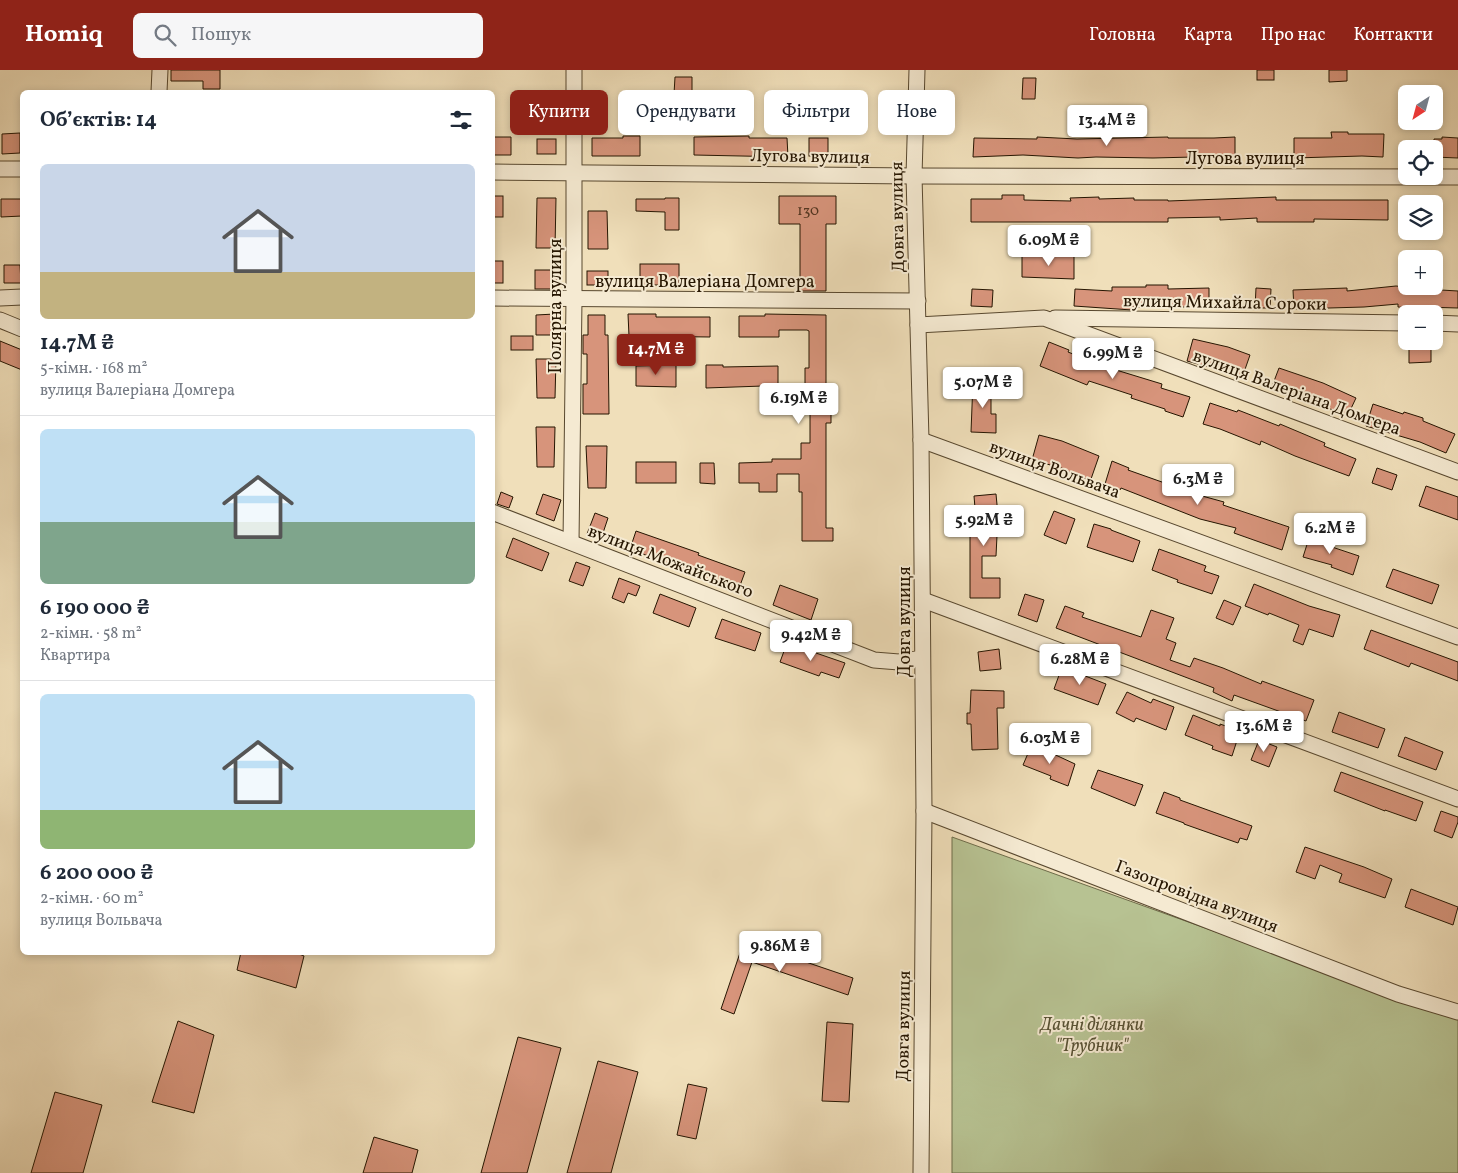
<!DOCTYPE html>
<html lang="uk">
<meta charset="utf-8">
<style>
:root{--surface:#fff;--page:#f6f6f7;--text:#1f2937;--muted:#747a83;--line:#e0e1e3;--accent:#8f2418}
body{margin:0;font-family:Vollkorn,serif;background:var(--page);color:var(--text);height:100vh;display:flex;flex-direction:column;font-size:19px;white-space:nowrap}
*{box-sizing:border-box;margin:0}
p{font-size:16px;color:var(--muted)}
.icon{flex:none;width:28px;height:28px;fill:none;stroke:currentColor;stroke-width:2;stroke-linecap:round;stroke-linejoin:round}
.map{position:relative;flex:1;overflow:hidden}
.details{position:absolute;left:20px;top:20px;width:475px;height:865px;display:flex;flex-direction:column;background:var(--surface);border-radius:8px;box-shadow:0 2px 8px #0003}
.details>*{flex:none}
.top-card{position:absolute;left:510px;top:20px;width:475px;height:45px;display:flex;gap:10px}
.needle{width:32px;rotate:216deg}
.tools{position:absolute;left:1398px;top:15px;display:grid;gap:10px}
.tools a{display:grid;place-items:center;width:45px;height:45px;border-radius:8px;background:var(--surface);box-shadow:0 2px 8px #0003;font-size:25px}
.price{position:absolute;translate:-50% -42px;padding:0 11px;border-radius:5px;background:#fff;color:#222;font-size:16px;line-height:32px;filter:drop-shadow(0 1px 2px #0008)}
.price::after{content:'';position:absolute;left:50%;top:30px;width:15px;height:11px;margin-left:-8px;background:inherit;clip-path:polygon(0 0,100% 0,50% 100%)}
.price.on{background:var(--accent);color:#fff}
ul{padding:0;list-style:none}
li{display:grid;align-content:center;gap:10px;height:265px;padding:0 20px}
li+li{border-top:1px solid var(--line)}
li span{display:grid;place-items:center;height:155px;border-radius:8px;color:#555}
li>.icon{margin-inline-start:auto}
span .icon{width:90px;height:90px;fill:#fffc;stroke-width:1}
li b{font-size:21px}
h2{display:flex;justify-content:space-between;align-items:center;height:60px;padding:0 20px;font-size:21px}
.chip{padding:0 18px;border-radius:8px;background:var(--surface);box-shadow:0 2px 8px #0003;font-size:18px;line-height:45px}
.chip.on{background:var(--accent);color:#fff}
header{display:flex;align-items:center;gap:30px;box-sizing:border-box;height:70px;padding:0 25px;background:var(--accent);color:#fff}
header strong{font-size:24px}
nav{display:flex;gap:28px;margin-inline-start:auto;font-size:18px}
.search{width:350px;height:45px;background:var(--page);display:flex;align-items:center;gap:12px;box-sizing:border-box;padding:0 18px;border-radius:8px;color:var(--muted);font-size:19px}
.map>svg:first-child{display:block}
.green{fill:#b7c292;stroke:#6e6c4a}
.building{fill:#d7947b;stroke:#251501}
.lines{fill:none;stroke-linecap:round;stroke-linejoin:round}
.minor-casing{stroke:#58482f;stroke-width:17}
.minor{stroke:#f5ead2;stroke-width:15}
.labels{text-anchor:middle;stroke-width:4;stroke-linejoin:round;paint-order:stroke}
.number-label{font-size:15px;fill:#523520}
.street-label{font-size:18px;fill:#251501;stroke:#f5ead2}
.park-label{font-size:18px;font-style:italic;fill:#585234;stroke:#f5ead2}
</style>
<header>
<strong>Homiq</strong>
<div class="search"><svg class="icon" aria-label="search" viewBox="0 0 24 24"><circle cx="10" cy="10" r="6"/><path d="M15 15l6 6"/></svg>Пошук</div>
<nav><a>Головна</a><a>Карта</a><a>Про нас</a><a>Контакти</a></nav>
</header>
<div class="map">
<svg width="1458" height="1103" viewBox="0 0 1458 1103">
<rect width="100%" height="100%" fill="#f0dfba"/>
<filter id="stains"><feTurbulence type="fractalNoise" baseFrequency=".004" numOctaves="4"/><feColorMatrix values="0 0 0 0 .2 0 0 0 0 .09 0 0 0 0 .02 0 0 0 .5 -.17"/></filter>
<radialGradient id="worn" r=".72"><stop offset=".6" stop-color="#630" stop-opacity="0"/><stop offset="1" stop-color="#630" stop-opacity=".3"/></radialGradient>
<path class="green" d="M952 767 1458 949V1103H952Z"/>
<g class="building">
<path d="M171 0H220V19H203V11H171Z"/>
<rect x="1257" y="0" width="17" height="10"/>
<path d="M1329 0H1347V11L1329 12Z"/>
<path d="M675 7H692V24H674Z"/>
<path d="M1023 8H1036L1035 29H1022Z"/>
<path d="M800 45H815V60H801Z"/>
<path d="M1331 62H1348V64H1384L1383 87 1362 86 1294 88V68H1332Z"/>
<path d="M20 63V83L2 84V64Z"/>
<path d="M623 66H640V86H592V68H623Z"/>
<path d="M749 66V68H787L788 87 694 85V67Z"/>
<path d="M493 67H511V85H494Z"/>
<path d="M1037 67 1077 69 1168 67V68H1214L1235 67V86L1153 88 1096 87 1078 88 1023 85 973 87 974 68 1037 69Z"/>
<path d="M1442 67 1458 68V88L1434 87V69H1442Z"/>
<rect x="809" y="68" width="19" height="18"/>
<rect x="537" y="69" width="19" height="15"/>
<path d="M1002 125H1024V130L1071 131 1070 128 1099 127V129L1134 128V130H1168V131L1276 127V130H1388V150L1314 149V152H1257V148L1220 150V147L1168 148V152H971V129H1002Z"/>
<rect x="492" y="126" width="11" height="21"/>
<path d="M779 126H836V154H826V221H800V154H779Z"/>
<path d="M537 128H556L555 178H536Z"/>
<path d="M665 128H679V160H665V142L636 141V129H665Z"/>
<path d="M1 129H22V146L1 147Z"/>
<path d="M588 141H607L608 179H588Z"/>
<path d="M1054 184H1074V209L1022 207V185L1054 187Z"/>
<rect x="492" y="191" width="11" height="22"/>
<rect x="640" y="194" width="39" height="21"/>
<path d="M4 195H20L21 213H4Z"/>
<rect x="535" y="200" width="22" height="19"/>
<rect x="587" y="201" width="21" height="14"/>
<path d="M1146 215H1168V219L1209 218V237H1132V240L1074 236 1075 219 1112 221V217H1146Z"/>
<path d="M1396 216 1424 219 1458 221V238L1423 237 1422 239 1398 237V234L1364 237 1294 239 1293 220 1347 218V221Z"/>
<path d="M1256 218 1271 219 1270 238H1255Z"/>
<path d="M972 219 993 220 992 237 971 236Z"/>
<path d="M555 244V265H536V245Z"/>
<path d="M628 244H656V247H710V267L629 266Z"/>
<path d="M765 244 826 245V335H831V353H826V458H833V471H802V422H799V404H777V422H759V413H739V393L772 392V389H801V373H810V317H805V298H809V261L807 260H779V267H739V246H765Z"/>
<path d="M588 245H605V265H608L609 344H583V314H587V284H583V265H588Z"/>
<rect x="511" y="266" width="22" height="14"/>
<path d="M1193 269 1228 277 1250 285 1242 308 1220 300 1187 291Z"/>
<path d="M0 271 22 280V300L0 291Z"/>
<path d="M1418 271H1431V292L1409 293V272Z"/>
<path d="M1049 272 1069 280 1068 282 1103 296 1162 314 1161 318 1190 327 1183 347 1165 341V339L1131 328 1132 325 1089 311 1087 315 1040 296Z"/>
<path d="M536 289H556L555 328H537Z"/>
<path d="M676 295V317L636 316V296Z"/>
<path d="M706 295H723V297L778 296V318H763V316L706 318Z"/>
<path d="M1279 298 1323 313 1356 328 1347 347 1318 333 1317 336 1271 319Z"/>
<path d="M973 311H991V344H996V363L971 362Z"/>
<path d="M1210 333 1237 342 1238 340 1279 356 1280 354 1325 373 1324 376 1356 389 1349 406 1295 386 1261 371 1260 375 1220 359 1203 354Z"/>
<path d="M1373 334 1403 344 1404 342 1423 348V351L1455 364 1446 383 1420 372 1366 356Z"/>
<path d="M536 357H555L554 397H537Z"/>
<path d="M1039 365 1062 371 1099 386 1091 409 1089 410 1064 400 1065 399 1032 390Z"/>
<path d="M586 376H607L606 418H588Z"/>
<path d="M1112 391 1129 398 1128 400 1176 417 1177 415 1196 422 1195 424 1224 432 1223 435 1289 457 1282 480 1234 463 1236 458 1200 449 1121 418 1120 420 1105 414Z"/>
<rect x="636" y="392" width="40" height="21"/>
<path d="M700 393H714L715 414 700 413Z"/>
<path d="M1377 398 1397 405 1392 420 1372 413Z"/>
<path d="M1426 416 1458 427V450L1419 436Z"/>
<path d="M501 422 513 427 509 438 497 434Z"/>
<path d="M543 424 561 430 554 451 536 444Z"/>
<path d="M996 424 998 445 996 486H982V508H1000V528H970V462H977L974 426Z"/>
<path d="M1054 441 1075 449 1066 474 1044 465Z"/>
<path d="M595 443 608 448 601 469 587 464Z"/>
<path d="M1094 454 1111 459V460L1140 471 1133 492 1087 477Z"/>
<path d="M636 461 699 483 698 485 745 502 738 521 630 479Z"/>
<path d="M1310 465 1331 471 1329 476 1359 486 1353 505 1331 497 1332 495 1303 487Z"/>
<path d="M513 468 549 483 542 501 506 487Z"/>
<path d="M1159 479 1206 496 1204 501 1219 506 1212 524 1177 512 1178 510 1152 500Z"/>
<path d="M576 492 590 497 583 516 569 511Z"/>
<path d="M1393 499 1439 515 1432 534 1386 517Z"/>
<path d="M619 508 640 516 636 526 628 523 624 533 612 528Z"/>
<path d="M1254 514 1309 536 1340 545 1333 567 1309 559 1303 575 1293 571 1299 555 1269 543 1268 545 1245 536Z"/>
<path d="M780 515 818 529 811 550 773 535Z"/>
<path d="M660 524 696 538 689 557 653 543Z"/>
<path d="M1025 524 1044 530 1037 552 1018 545Z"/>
<path d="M1224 530 1241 537 1233 555 1216 548Z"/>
<path d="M1065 536 1084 543 1082 547 1141 567 1151 540 1174 548 1166 569 1176 573 1170 590 1190 597 1194 588 1223 598 1261 614 1262 611 1314 630 1306 651 1234 625 1232 631 1213 622 1214 618 1056 558Z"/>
<path d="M722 549 761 563 755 581 715 568Z"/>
<path d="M1371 560 1458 592V611L1411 593 1409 597 1364 579Z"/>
<path d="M787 573 845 593 839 608 821 602 819 606 780 592Z"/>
<path d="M999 579 1001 599 980 601 978 582Z"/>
<path d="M1062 597 1106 614 1098 635 1054 619Z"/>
<path d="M971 620 1004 621V638H997L998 679 972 680 971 654H967V643H970Z"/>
<path d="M1127 622 1151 633 1153 629 1174 637 1166 660 1136 648 1134 652 1116 643Z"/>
<path d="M1339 642 1385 659 1378 678 1332 662Z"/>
<path d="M1193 645 1220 656V654L1240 661 1232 686 1212 679 1213 676 1185 665Z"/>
<path d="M1405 667 1443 682 1436 700 1398 686Z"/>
<path d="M1259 670 1277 677 1269 697 1251 690Z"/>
<path d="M1032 674 1075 694 1068 716 1050 709 1051 706 1023 695Z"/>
<path d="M1098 700 1143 715 1135 736 1091 718Z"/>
<path d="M1341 702 1423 732 1416 751 1385 740V741L1334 721Z"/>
<path d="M1164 722 1180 728V730L1252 756 1247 770 1240 768 1238 773 1184 754V753L1156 743Z"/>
<path d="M1441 741 1458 747V752L1452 768 1434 761Z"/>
<path d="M1305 777 1364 797 1392 809 1385 828 1339 812 1342 804 1320 795 1315 809 1296 802Z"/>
<path d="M1411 819 1458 837 1453 855 1405 837Z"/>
<path d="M744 871 853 908 848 925 752 892 734 944 721 939Z"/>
<path d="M241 882H294L304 886 296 918 237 900Z"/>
<path d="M178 951 214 965 194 1043 152 1032Z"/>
<path d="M827 952 853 954 849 1032 822 1031Z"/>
<path d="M518 967 561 978 527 1103H481Z"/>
<path d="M598 991 638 1002 611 1103H567Z"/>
<path d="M688 1014 707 1018 696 1069 677 1065Z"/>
<path d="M55 1022 102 1035 83 1103H31Z"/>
<path d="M374 1067 418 1080 412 1103H363Z"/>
</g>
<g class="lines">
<g class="minor-casing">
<g id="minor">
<path d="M917 0 914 106 921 370 924 741 921 1103"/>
<path d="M159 22 160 0"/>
<path d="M0 99H22"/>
<path d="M492 102 914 106 1458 107"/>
<path d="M0 228 22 227"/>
<path d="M492 228 918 231"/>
<path d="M1055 248 1406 253"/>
<path d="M0 250 22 259"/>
<path d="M1434 253 1458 254"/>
<path d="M918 255 1044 248 1458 402"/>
<path d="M921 370 1458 567"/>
<path d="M492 442 874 590 899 592 922 588"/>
<path d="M571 472 574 229V0"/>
<path d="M923 530 1458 729"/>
<path d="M924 741 1398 924 1458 942"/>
</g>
</g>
<use href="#minor" class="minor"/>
</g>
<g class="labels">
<g class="number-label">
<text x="808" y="145">130</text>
</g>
<g class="street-label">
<text transform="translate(810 86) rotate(1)" y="6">Лугова вулиця</text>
<text x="1245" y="94">Лугова вулиця</text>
<text transform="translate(897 147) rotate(-91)" y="6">Довга вулиця</text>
<text x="705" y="217">вулиця Валеріана Домгера</text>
<text transform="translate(1225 232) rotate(1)" y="6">вулиця Михайла Сороки</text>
<text transform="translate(555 236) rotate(-90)" y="6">Полярна вулиця</text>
<text transform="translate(1297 322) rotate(20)" y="6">вулиця Валеріана Домгера</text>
<text transform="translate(1055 399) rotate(20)" y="6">вулиця Вольвача</text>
<text transform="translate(671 491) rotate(21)" y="6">вулиця Можайського</text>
<text transform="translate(904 552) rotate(-90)" y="6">Довга вулиця</text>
<text transform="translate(1197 826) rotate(21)" y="6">Газопровідна вулиця</text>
<text transform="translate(903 956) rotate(-89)" y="6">Довга вулиця</text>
</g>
<g class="park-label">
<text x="1092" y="960">Дачні ділянки<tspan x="1092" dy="21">"Трубник"</tspan></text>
</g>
</g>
<rect width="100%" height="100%" filter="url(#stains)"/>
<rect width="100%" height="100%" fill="url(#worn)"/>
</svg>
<div class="tools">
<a><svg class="needle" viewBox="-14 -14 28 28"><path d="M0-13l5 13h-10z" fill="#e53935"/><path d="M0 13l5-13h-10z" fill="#747a83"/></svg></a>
<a><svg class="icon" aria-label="locate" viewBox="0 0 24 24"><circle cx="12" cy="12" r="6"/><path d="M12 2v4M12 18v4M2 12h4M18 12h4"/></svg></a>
<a><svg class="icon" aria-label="layers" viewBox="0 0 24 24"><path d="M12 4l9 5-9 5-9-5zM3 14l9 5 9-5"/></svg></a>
<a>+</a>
<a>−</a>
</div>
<b class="price" style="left:1107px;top:77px">13.4M ₴</b>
<b class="price" style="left:1049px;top:197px">6.09M ₴</b>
<b class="price on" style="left:656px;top:306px">14.7M ₴</b>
<b class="price" style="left:1113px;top:310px">6.99M ₴</b>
<b class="price" style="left:983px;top:339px">5.07M ₴</b>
<b class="price" style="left:799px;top:355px">6.19M ₴</b>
<b class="price" style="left:1198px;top:436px">6.3M ₴</b>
<b class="price" style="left:984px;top:477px">5.92M ₴</b>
<b class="price" style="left:1330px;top:485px">6.2M ₴</b>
<b class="price" style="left:811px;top:592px">9.42M ₴</b>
<b class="price" style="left:1080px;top:616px">6.28M ₴</b>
<b class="price" style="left:1264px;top:683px">13.6M ₴</b>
<b class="price" style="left:1050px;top:695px">6.03M ₴</b>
<b class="price" style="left:780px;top:903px">9.86M ₴</b>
<div class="top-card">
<a class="chip on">Купити</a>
<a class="chip">Орендувати</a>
<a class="chip">Фільтри</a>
<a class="chip">Нове</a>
</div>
<section class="details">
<h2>Об’єктів: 14<svg class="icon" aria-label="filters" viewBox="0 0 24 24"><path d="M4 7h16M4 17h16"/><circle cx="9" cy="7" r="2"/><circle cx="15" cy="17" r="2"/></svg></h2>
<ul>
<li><span style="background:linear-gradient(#c9d6e8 70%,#c2b280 0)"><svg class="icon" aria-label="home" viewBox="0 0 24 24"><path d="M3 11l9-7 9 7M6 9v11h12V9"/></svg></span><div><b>14.7M ₴</b><p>5-кімн. · 168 m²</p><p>вулиця Валеріана Домгера</p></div></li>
<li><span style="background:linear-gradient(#bfe0f5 60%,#7fa58c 0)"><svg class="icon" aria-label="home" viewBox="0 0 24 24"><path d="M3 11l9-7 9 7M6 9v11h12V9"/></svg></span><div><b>6 190 000 ₴</b><p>2-кімн. · 58 m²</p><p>Квартира</p></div></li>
<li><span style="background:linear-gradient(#bfe0f5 75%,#8fb573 0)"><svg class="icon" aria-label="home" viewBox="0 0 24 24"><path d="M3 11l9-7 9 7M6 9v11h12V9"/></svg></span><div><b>6 200 000 ₴</b><p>2-кімн. · 60 m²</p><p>вулиця Вольвача</p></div></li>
</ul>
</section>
</div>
